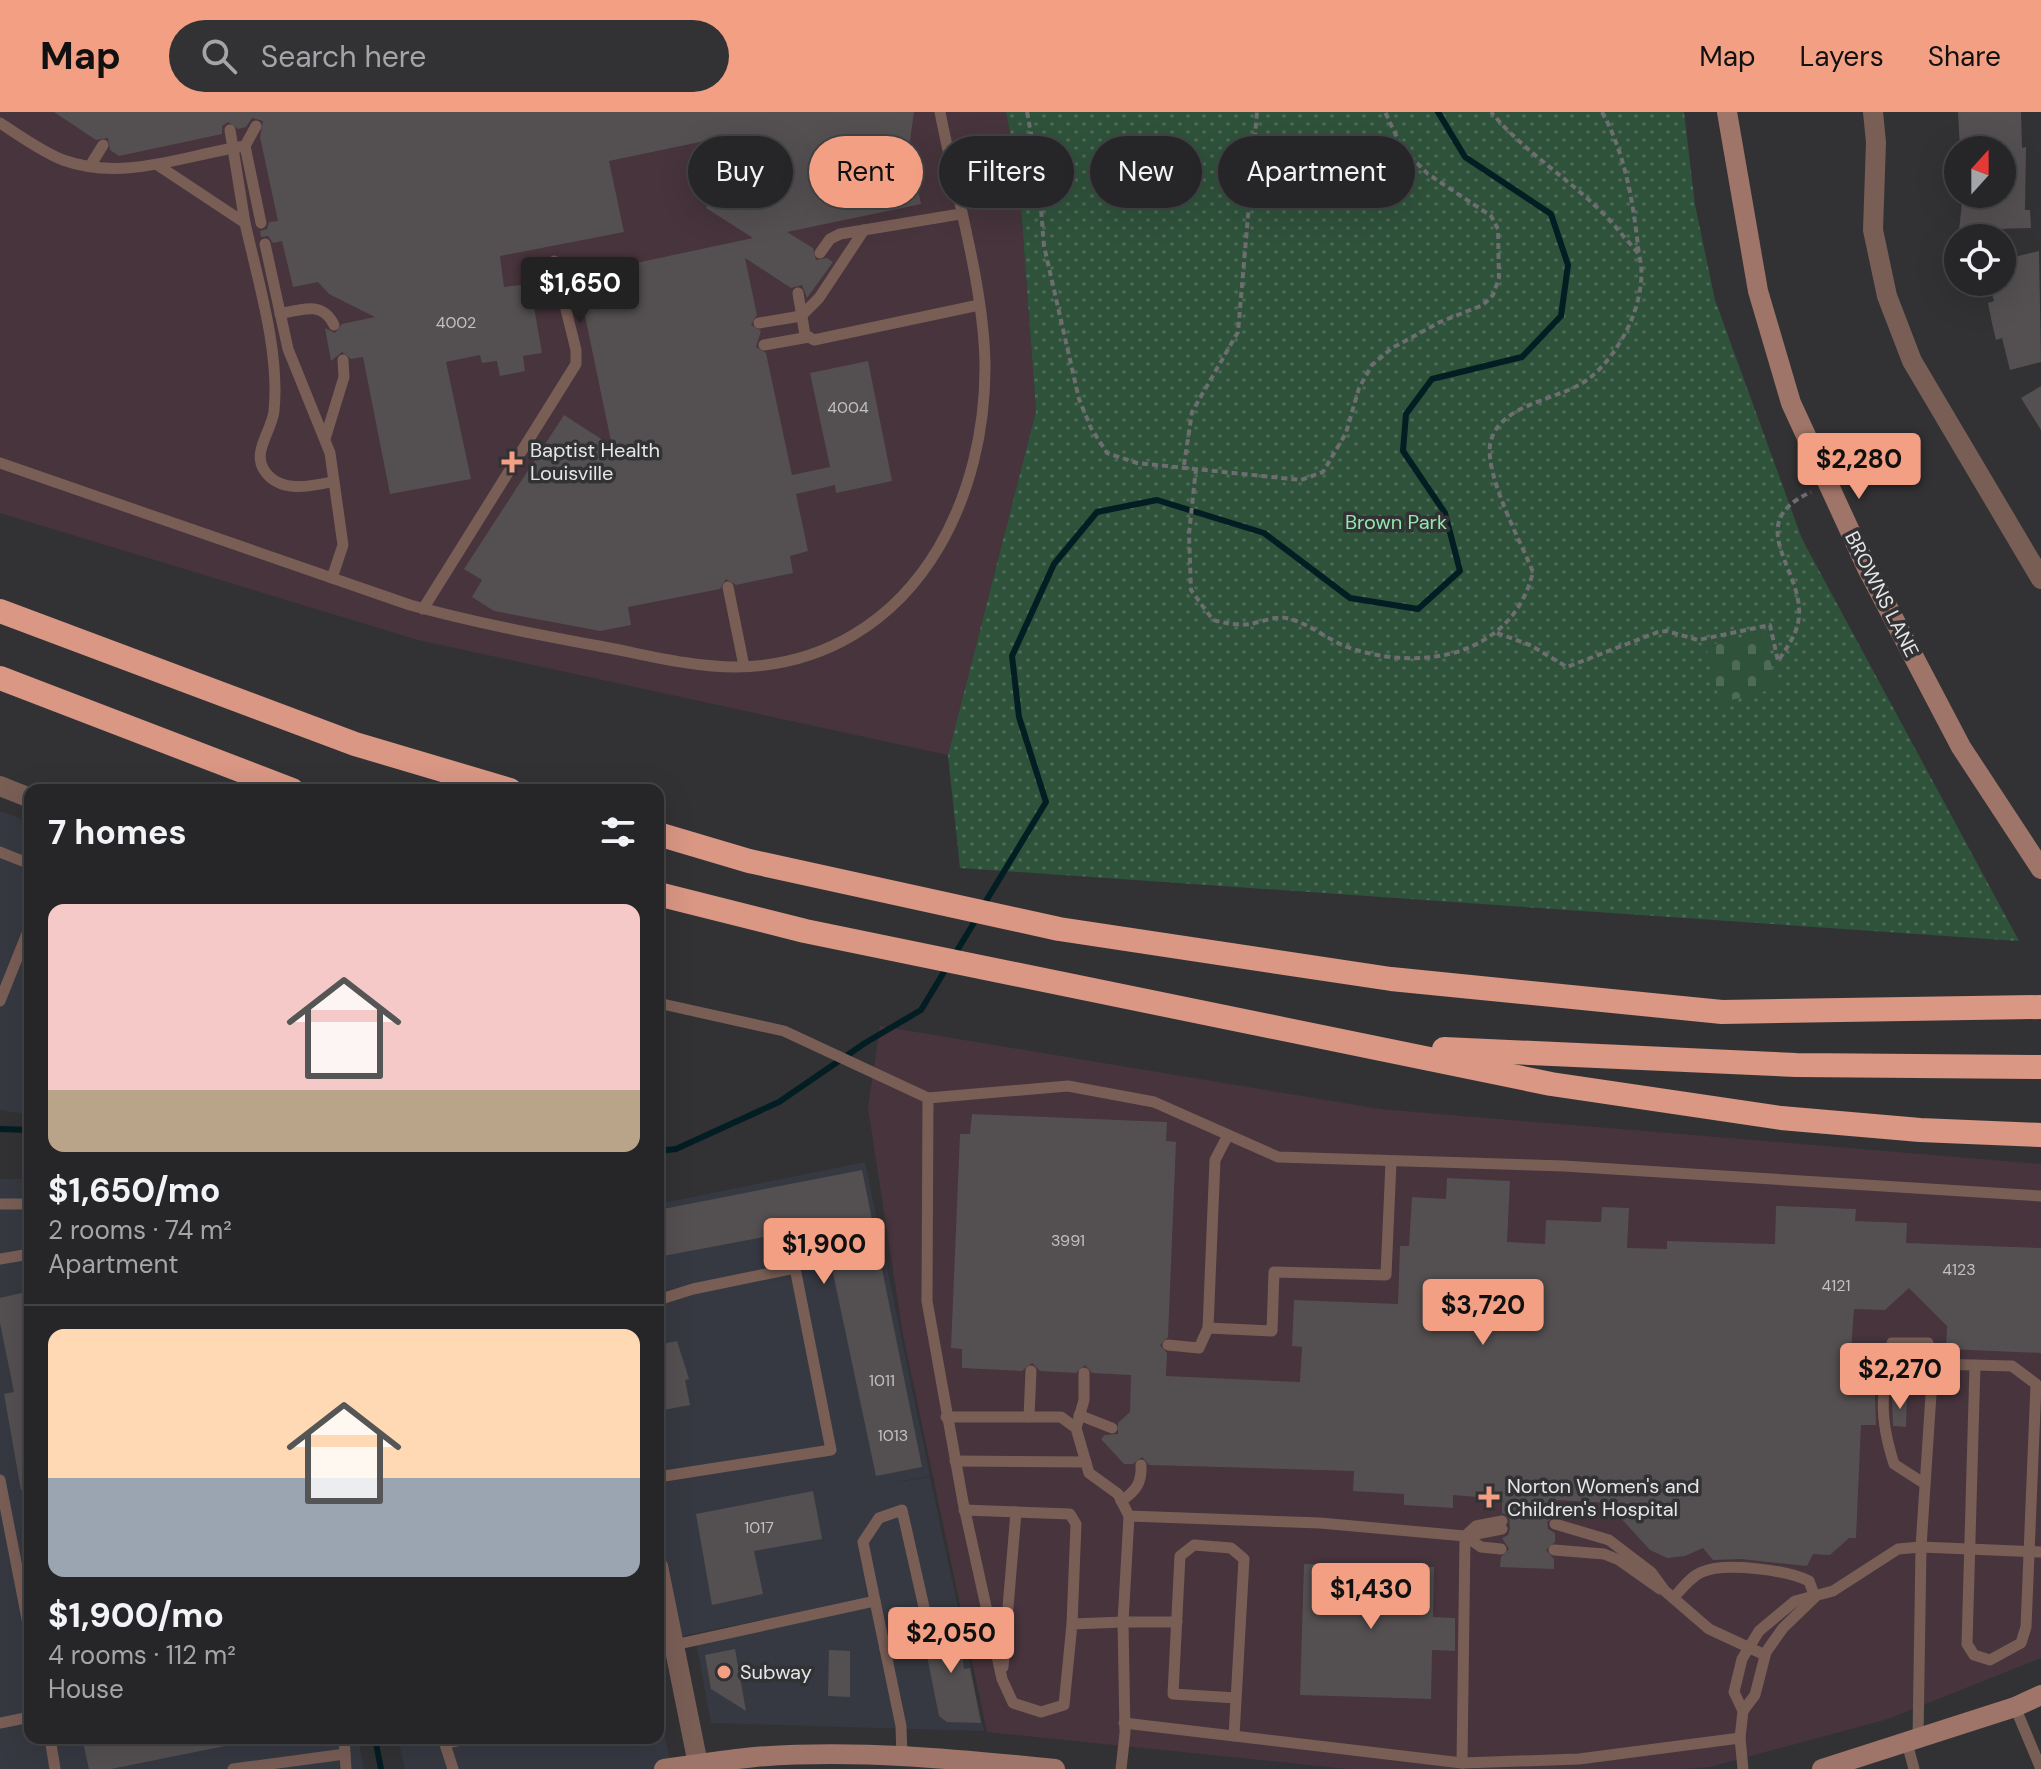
<!DOCTYPE html>
<meta charset="utf-8">
<style>
:root{--surface:#262628;--page:#323234;--text:#f1f3f6;--muted:#a4a5a8;--line:#424345;--accent:#f39f84}
body{margin:0;font-family:"DM Sans",sans-serif;background:var(--page);color:var(--text);height:100vh;display:flex;flex-direction:column;font-size:30px;white-space:nowrap}
*{box-sizing:border-box;margin:0}
p{font-size:26px;color:var(--muted)}
.icon{flex:none;width:44px;height:44px;fill:none;stroke:currentColor;stroke-width:2;stroke-linecap:round;stroke-linejoin:round}
.map{position:relative;flex:1;overflow:hidden}
.sheet{position:absolute;left:24px;top:672px;width:640px;height:960px;display:flex;flex-direction:column;background:var(--surface);border-radius:16px;box-shadow:0 8px 32px #0002,0 0 0 2px var(--line)}
.sheet>*{flex:none}
.banner{position:absolute;left:688px;top:24px;width:760px;height:72px;display:flex;gap:16px}
.needle{width:52px;rotate:21deg}
.controls{position:absolute;left:1944px;top:24px;display:grid;gap:16px}
.controls a{display:grid;place-items:center;width:72px;height:72px;border-radius:50%;background:var(--surface);box-shadow:0 8px 32px #0002,0 0 0 2px var(--line);font-size:40px}
.price{position:absolute;translate:-50% -68px;padding:0 18px;border-radius:8px;background:var(--accent);color:#111;font-size:26px;line-height:52px;filter:drop-shadow(0 2px 4px #0008)}
.price::after{content:'';position:absolute;left:50%;top:48px;width:24px;height:18px;margin-left:-12px;background:inherit;clip-path:polygon(0 0,100% 0,50% 100%)}
.price.current{background:#222;color:#fff}
ul{padding:0;list-style:none}
li{display:grid;align-content:center;gap:16px;height:424px;padding:0 24px}
li+li{border-top:2px solid var(--line)}
li span{display:grid;place-items:center;height:248px;border-radius:16px;color:#555}
li>.icon{margin-inline-start:auto}
span .icon{width:144px;height:144px;fill:#fffc;stroke-width:1}
li b{font-size:34px}
h2{display:flex;justify-content:space-between;align-items:center;height:96px;padding:0 24px;font-size:34px}
.tag{padding:0 28px;border-radius:36px;background:var(--surface);box-shadow:0 8px 32px #0002,0 0 0 2px var(--line);font-size:28px;line-height:72px}
.tag.current{background:var(--accent);color:#111}
header{display:flex;align-items:center;gap:48px;box-sizing:border-box;height:112px;padding:0 40px;background:var(--accent);color:#111}
header strong{font-size:38px}
nav{display:flex;gap:44px;margin-inline-start:auto;font-size:28px}
.search{width:560px;height:72px;background:var(--page);display:flex;align-items:center;gap:20px;box-sizing:border-box;padding:0 28px;border-radius:44px;color:var(--muted);font-size:30px}
.map>svg:first-child{display:block}
.built{fill:#373942}
.medical{fill:#47343c}
.green{fill:url(#green-dots)}
.cemetery{fill:url(#cemetery-stones)}
.lines{fill:none;stroke-linecap:round;stroke-linejoin:round}
.stream{stroke:#031e23;stroke-width:6}
.building{fill:#545051}
.path{stroke:#6e6e71;stroke-width:4;stroke-dasharray:6 4;stroke-linecap:butt}
.lane{stroke:#795e56;stroke-width:11}
.street{stroke:#795e56;stroke-width:20}
.secondary{stroke:#a07569;stroke-width:20}
.highway{stroke:#d99784;stroke-width:24}
.poi-dot{fill:#f39f84;stroke:#323235;stroke-width:3}
.labels{text-anchor:middle;stroke-width:7;stroke-linejoin:round;paint-order:stroke}
.number-label{font-size:16px;fill:#c1c0c2}
.poi-label{font-size:20px;fill:#e5e6e8;stroke:#323235;text-anchor:start}
.park-label{font-size:20px;fill:#92e7ae;stroke:#323235}
.street-label{font-size:20px;fill:#e5e6e8;stroke:#323235}
</style>
<header>
<strong>Map</strong>
<div class="search"><svg class="icon" aria-label="search" viewBox="0 0 24 24"><circle cx="10" cy="10" r="6"/><path d="M15 15l6 6"/></svg>Search here</div>
<nav><a>Map</a><a>Layers</a><a>Share</a></nav>
</header>
<div class="map">
<svg width="2041" height="1657" viewBox="0 0 2041 1657">
<defs>
<pattern id="green-dots" width="8" height="8" patternUnits="userSpaceOnUse" patternTransform="scale(2)"><rect width="8" height="8" fill="#2f523b"/><path d="M2 2h.1M6 6h.1" fill="none" stroke="#4d6b57" stroke-width="1.8" stroke-linecap="round"/></pattern>
<pattern id="cemetery-stones" width="16" height="16" patternUnits="userSpaceOnUse" patternTransform="scale(2)"><rect width="16" height="16" fill="#2f523b"/><path d="M2 7V4a2 2 0 0 1 4 0v3zM10 15v-3a2 2 0 0 1 4 0v3z" fill="#4d6b57"/></pattern>
</defs>
<rect width="100%" height="100%" fill="#323235"/>
<g class="built">
<path d="M0 699 30 710V1003L0 998Z"/>
<path d="M865 1050 930 1364 884 1372 930 1365 984 1619 711 1611 696 1530 869 1492 863 1465 867 1486 658 1529V1092Z"/>
<path d="M0 1067H30V1602L0 1608Z"/>
<path d="M658 1593 672 1657H405L398 1626H658Z"/>
<path d="M30 1607V1626H48L54 1657H0V1613Z"/>
<path d="M53 1626H358L364 1657H58Z"/>
</g>
<g class="medical">
<path d="M0 0H1006L1019 68 1036 299 948 643 418 528 0 401Z"/>
<path d="M880 914 1380 997 2041 1052V1546L1888 1607 1710 1655 1683 1657H1348L987 1620 903 1223 868 996Z"/>
</g>
<path class="green" d="M1006 0H1684L1695 93 1715 188 1802 427 2019 829 960 756 948 643 1036 299 1019 68Z"/>
<path class="cemetery" d="M1763 520 1777 576 1720 591 1706 534Z"/>
<g class="lines">
<g class="stream">
<path d="M983 794 1046 690 1019 605 1012 544 1054 452 1097 400 1157 388 1264 421 1350 486 1418 497 1460 459 1445 401 1403 339 1406 302 1432 267 1522 245 1561 204 1568 153 1551 102 1465 45 1438 0"/>
<path d="M955 842 978 804"/>
<path d="M0 1017 30 1018"/>
<path d="M658 1039 676 1037 779 990 865 931 921 898 947 855"/>
<path d="M375 1626 381 1657"/>
</g>
</g>
<g class="building">
<path d="M54 0H914L909 36 921 92 787 120 813 136 816 148 827 146 833 150 807 186 802 173 791 176 745 146 757 203 751 213 761 219 756 235 766 241 792 363 830 355 810 261 868 249 892 369 836 381 835 373 796 382 808 439 790 444 793 461 736 473 726 467 720 477 628 495 631 513 600 519 494 499 472 485 482 468 464 457 564 303 612 334 580 180 598 176 594 160 753 126 706 96 728 62 719 26 609 49 624 120 500 144 504 175 530 172 542 241 523 244 525 259 500 264 497 249 482 251 480 243 446 250 471 367 390 382 363 245 351 247 342 240 331 249 325 216 335 221 342 212 375 205 329 182 318 170 293 175 282 129 273 131 268 124 261 125 260 119 267 117 269 110 278 109 260 25 263 9 252 6 246 15 238 17 228 10 222 14V22L119 44 110 38 108 26 96 28Z"/>
<path d="M1958 0H2021L2022 36 2026 35 2025 98H2030L2031 116 1959 118 1963 82H2002V38H1960Z"/>
<path d="M2039 139 2041 250 2010 258 2002 226 1996 228 1992 211 1988 191 1994 189 1989 170H2002V148Z"/>
<path d="M2041 274V318L2021 286Z"/>
<path d="M972 1002 1167 1010 1166 1029 1176 1030 1168 1225 1160 1233 1167 1241 1166 1264 1300 1270 1302 1235 1292 1234 1294 1188 1398 1192 1400 1134H1409L1412 1085 1446 1087 1447 1066 1510 1069 1507 1130 1545 1132 1546 1108 1601 1110 1602 1095 1629 1096 1627 1136 1667 1137V1129L1775 1132 1776 1094 1856 1097 1855 1109 1907 1111 1906 1131 2041 1136V1241L1946 1237 1947 1214 1909 1176 1885 1198 1854 1197 1848 1282 1875 1283 1876 1313H1861L1856 1426H1849L1830 1443 1813 1442 1807 1454 1741 1447 1713 1448 1703 1436 1685 1444 1667 1446 1650 1438 1618 1403 1610 1400V1391L1557 1388 1556 1404 1547 1410 1548 1417 1555 1421V1430L1546 1438 1554 1447V1457L1500 1455 1501 1445 1509 1437 1502 1426 1508 1423 1510 1416 1509 1404 1502 1401V1387L1453 1383V1396L1404 1393V1382L1353 1379 1354 1359 1149 1353 1142 1345 1133 1352H1124L1101 1327 1105 1323 1118 1322V1311L1130 1300 1131 1263 1092 1261 1085 1253 1076 1261 1040 1259 1032 1251 1022 1259 962 1256V1237L951 1236 960 1022H970Z"/>
<path d="M862 1058 922 1355 876 1364 823 1114 658 1145V1098Z"/>
<path d="M30 1179V1377L21 1378 4 1282 14 1280 0 1211V1186Z"/>
<path d="M677 1229 689 1267 685 1268 690 1293 658 1299V1233Z"/>
<path d="M1892 1284 1907 1285 1906 1315 1893 1314Z"/>
<path d="M813 1379 822 1427 754 1439 763 1482 712 1493 696 1402Z"/>
<path d="M1304 1452 1434 1455 1433 1505 1455 1506V1539L1432 1538 1431 1587 1300 1583Z"/>
<path d="M958 1507 964 1557 970 1556 981 1611 947 1610 939 1604 924 1529 930 1528 928 1514Z"/>
<path d="M735 1537 746 1599 711 1577 705 1543Z"/>
<path d="M829 1538 850 1539V1585L828 1584Z"/>
<path d="M82 1626H225V1634L111 1657H89Z"/>
</g>
<g class="lines">
<g class="path">
<path d="M1027 0 1038 59 1044 134 1079 287 1091 316 1107 341 1137 351 1301 368 1323 360 1346 321 1359 276 1372 253 1392 236 1440 210 1483 193 1493 183 1499 166 1498 117 1491 104 1428 62 1402 36 1385 0"/>
<path d="M1602 0C1626 43 1634 94 1639 144"/>
<path d="M1184 353 1192 300 1238 220 1257 0"/>
<path d="M1196 356 1189 422 1191 478 1213 508C1226 511 1237 514 1250 512 1261 510 1275 504 1286 506 1311 511 1329 530 1353 537 1426 560 1513 542 1533 460 1520 428 1486 366 1490 333 1497 289 1565 289 1592 264 1610 249 1625 225 1633 204 1639 188 1645 161 1639 144 1637 138 1628 130 1624 125 1584 74 1532 49 1491 0"/>
<path d="M1497 521 1530 533 1567 555 1658 520 1667 519 1698 528 1770 513 1778 549C1786 537 1795 525 1798 511 1809 461 1738 413 1811 380"/>
</g>
<g class="lane">
<path d="M0 11C19 23 42 40 63 48 124 70 185 43 245 34"/>
<path d="M256 14 245 34 261 111"/>
<path d="M90 54 103 33"/>
<path d="M159 54 245 111 230 18"/>
<path d="M245 111C258 169 280 240 274 299 272 318 252 340 264 358 279 381 308 375 331 370"/>
<path d="M265 132 288 237 330 341 343 433 332 466"/>
<path d="M820 141 830 127 840 122 960 102"/>
<path d="M798 181 805 223 814 228 979 193"/>
<path d="M280 202C302 197 323 189 334 213"/>
<path d="M759 211 801 204 819 186 864 118"/>
<path d="M764 233 809 225"/>
<path d="M325 327 344 265 343 248"/>
<path d="M0 351 410 493C472 510 535 522 599 534 643 542 690 555 736 555 823 554 895 510 939 435 970 382 985 318 985 256 985 178 955 78 940 0"/>
<path d="M728 475 744 554"/>
<path d="M423 497 576 252V238L554 149"/>
<path d="M0 740 30 752"/>
<path d="M0 889 30 814"/>
<path d="M658 891 784 919 928 986 1068 974 1154 990 1278 1045 1564 1054 2041 1084"/>
<path d="M928 986 927 1189 963 1390 1002 1567 1013 1591 1041 1600 1064 1593 1072 1512 1123 1510 1125 1621 1121 1657"/>
<path d="M0 1092H30"/>
<path d="M0 1147 30 1142"/>
<path d="M658 1188 693 1177 795 1156 831 1338 658 1365"/>
<path d="M1208 1216 1272 1219 1274 1160 1386 1163 1391 1050"/>
<path d="M1168 1233 1199 1236 1208 1216 1215 1048 1228 1023"/>
<path d="M1079 1303 1112 1316"/>
<path d="M946 1305H1061L1076 1316 1089 1361 1118 1382 1129 1404 1320 1411 1465 1424 1462 1651"/>
<path d="M1029 1305 1031 1259"/>
<path d="M1076 1316 1084 1288V1261"/>
<path d="M955 1349 1086 1350"/>
<path d="M0 1368 30 1522"/>
<path d="M1925 1372 1894 1352C1878 1302 1882 1282 1892 1231H1928L1933 1252"/>
<path d="M1121 1389C1136 1379 1142 1371 1141 1353"/>
<path d="M964 1398 1070 1402 1076 1412 1072 1512"/>
<path d="M1129 1404 1123 1510H1177"/>
<path d="M1555 1412 1609 1428 1651 1460 1665 1479 1709 1517 1765 1543"/>
<path d="M1465 1424 1476 1414 1502 1409"/>
<path d="M1465 1424 1481 1435 1501 1437"/>
<path d="M1466 1424 1502 1417"/>
<path d="M1554 1438 1604 1442 1619 1448 1660 1477"/>
<path d="M1673 1486C1681 1478 1691 1464 1702 1460 1725 1450 1787 1458 1809 1469L1815 1485"/>
<path d="M875 1489 863 1430 879 1406 902 1398 926 1504 885 1537"/>
<path d="M674 1533 875 1489 901 1614 902 1645"/>
<path d="M1003 1555 1016 1400"/>
<path d="M2015 1595 2041 1657"/>
<path d="M1743 1599 1734 1580 1742 1547 1759 1519 1795 1489 1833 1479 1898 1437 1921 1435 1933 1252 2012 1254 2036 1272 2026 1515 2021 1531 1990 1548 1974 1543 1967 1532 1975 1253"/>
<path d="M0 1611 30 1605"/>
<path d="M1124 1611 1462 1651 1579 1647 1740 1626"/>
<path d="M1234 1624 1244 1447 1231 1436 1194 1433 1180 1444 1173 1582 1236 1586"/>
<path d="M50 1626 55 1657"/>
<path d="M344 1626 346 1657"/>
<path d="M443 1626 453 1657"/>
<path d="M1918 1627 1921 1435 2041 1440"/>
<path d="M446 1631 471 1626"/>
<path d="M1907 1631 1914 1657"/>
<path d="M233 1657 345 1642"/>
<path d="M1743 1657 1740 1626 1743 1599 1755 1583 1766 1540 1783 1516 1815 1485"/>
</g>
<g class="street">
<path d="M1873 0 1876 30 1873 118 1887 184 1912 249 2041 467"/>
<path d="M0 674 30 686"/>
<path d="M658 1454 699 1657"/>
</g>
<g class="secondary">
<path d="M1727 0 1758 179 1791 291 1867 456 1961 635 2041 757"/>
<path d="M664 1657C694 1653 725 1648 755 1645 855 1637 956 1647 1055 1657"/>
<path d="M1822 1657 2015 1595 2041 1583"/>
</g>
<g class="highway">
<path d="M0 499 355 632 510 678"/>
<path d="M0 566 292 678"/>
<path d="M658 722 749 749 1059 817 1391 867 1722 900 2041 895"/>
<path d="M658 782 805 819 1551 972 1781 1006 1920 1018 2041 1023"/>
<path d="M1444 937 1796 953 2041 955"/>
</g>
</g>
<g class="poi-dot">
<path d="M508 338h8v8h8v8h-8v8h-8v-8h-8v-8h8z"/>
<path d="M1485 1373h8v8h8v8h-8v8h-8v-8h-8v-8h8z"/>
<circle cx="724" cy="1560" r="8"/>
</g>
<g class="labels">
<g class="number-label">
<text x="456" y="216">4002</text>
<text x="848" y="301">4004</text>
<text x="1068" y="1134">3991</text>
<text x="1959" y="1163">4123</text>
<text x="1836" y="1179">4121</text>
<text x="882" y="1274">1011</text>
<text x="893" y="1329">1013</text>
<text x="759" y="1421">1017</text>
</g>
<g class="poi-label">
<text x="530" y="345">Baptist Health<tspan x="530" dy="23">Louisville</tspan></text>
<text x="1507" y="1381">Norton Women's and<tspan x="1507" dy="23">Children's Hospital</tspan></text>
<text x="740" y="1567">Subway</text>
</g>
<g class="park-label">
<text x="1396" y="417">Brown Park</text>
</g>
<g class="street-label">
<text transform="translate(1882 482) rotate(63)" y="7">BROWNS LANE</text>
</g>
</g>
</svg>
<div class="controls">
<a><svg class="needle" viewBox="-14 -14 28 28"><path d="M0-13l5 13h-10z" fill="#e53935"/><path d="M0 13l5-13h-10z" fill="#a4a5a8"/></svg></a>
<a><svg class="icon" aria-label="locate" viewBox="0 0 24 24"><circle cx="12" cy="12" r="6"/><path d="M12 2v4M12 18v4M2 12h4M18 12h4"/></svg></a>
</div>
<b class="price current" style="left:580px;top:213px">$1,650</b>
<b class="price" style="left:1859px;top:389px">$2,280</b>
<b class="price" style="left:824px;top:1174px">$1,900</b>
<b class="price" style="left:1483px;top:1235px">$3,720</b>
<b class="price" style="left:1900px;top:1299px">$2,270</b>
<b class="price" style="left:1371px;top:1519px">$1,430</b>
<b class="price" style="left:951px;top:1563px">$2,050</b>
<div class="banner">
<a class="tag">Buy</a>
<a class="tag current">Rent</a>
<a class="tag">Filters</a>
<a class="tag">New</a>
<a class="tag">Apartment</a>
</div>
<section class="sheet">
<h2>7 homes<svg class="icon" aria-label="filters" viewBox="0 0 24 24"><path d="M4 7h16M4 17h16"/><circle cx="9" cy="7" r="2"/><circle cx="15" cy="17" r="2"/></svg></h2>
<ul>
<li><span style="background:linear-gradient(#f6c9c9 75%,#b9a48a 0)"><svg class="icon" aria-label="home" viewBox="0 0 24 24"><path d="M3 11l9-7 9 7M6 9v11h12V9"/></svg></span><div><b>$1,650/mo</b><p>2 rooms · 74 m²</p><p>Apartment</p></div></li>
<li><span style="background:linear-gradient(#ffd9b3 60%,#9aa5b1 0)"><svg class="icon" aria-label="home" viewBox="0 0 24 24"><path d="M3 11l9-7 9 7M6 9v11h12V9"/></svg></span><div><b>$1,900/mo</b><p>4 rooms · 112 m²</p><p>House</p></div></li>
</ul>
</section>
</div>
